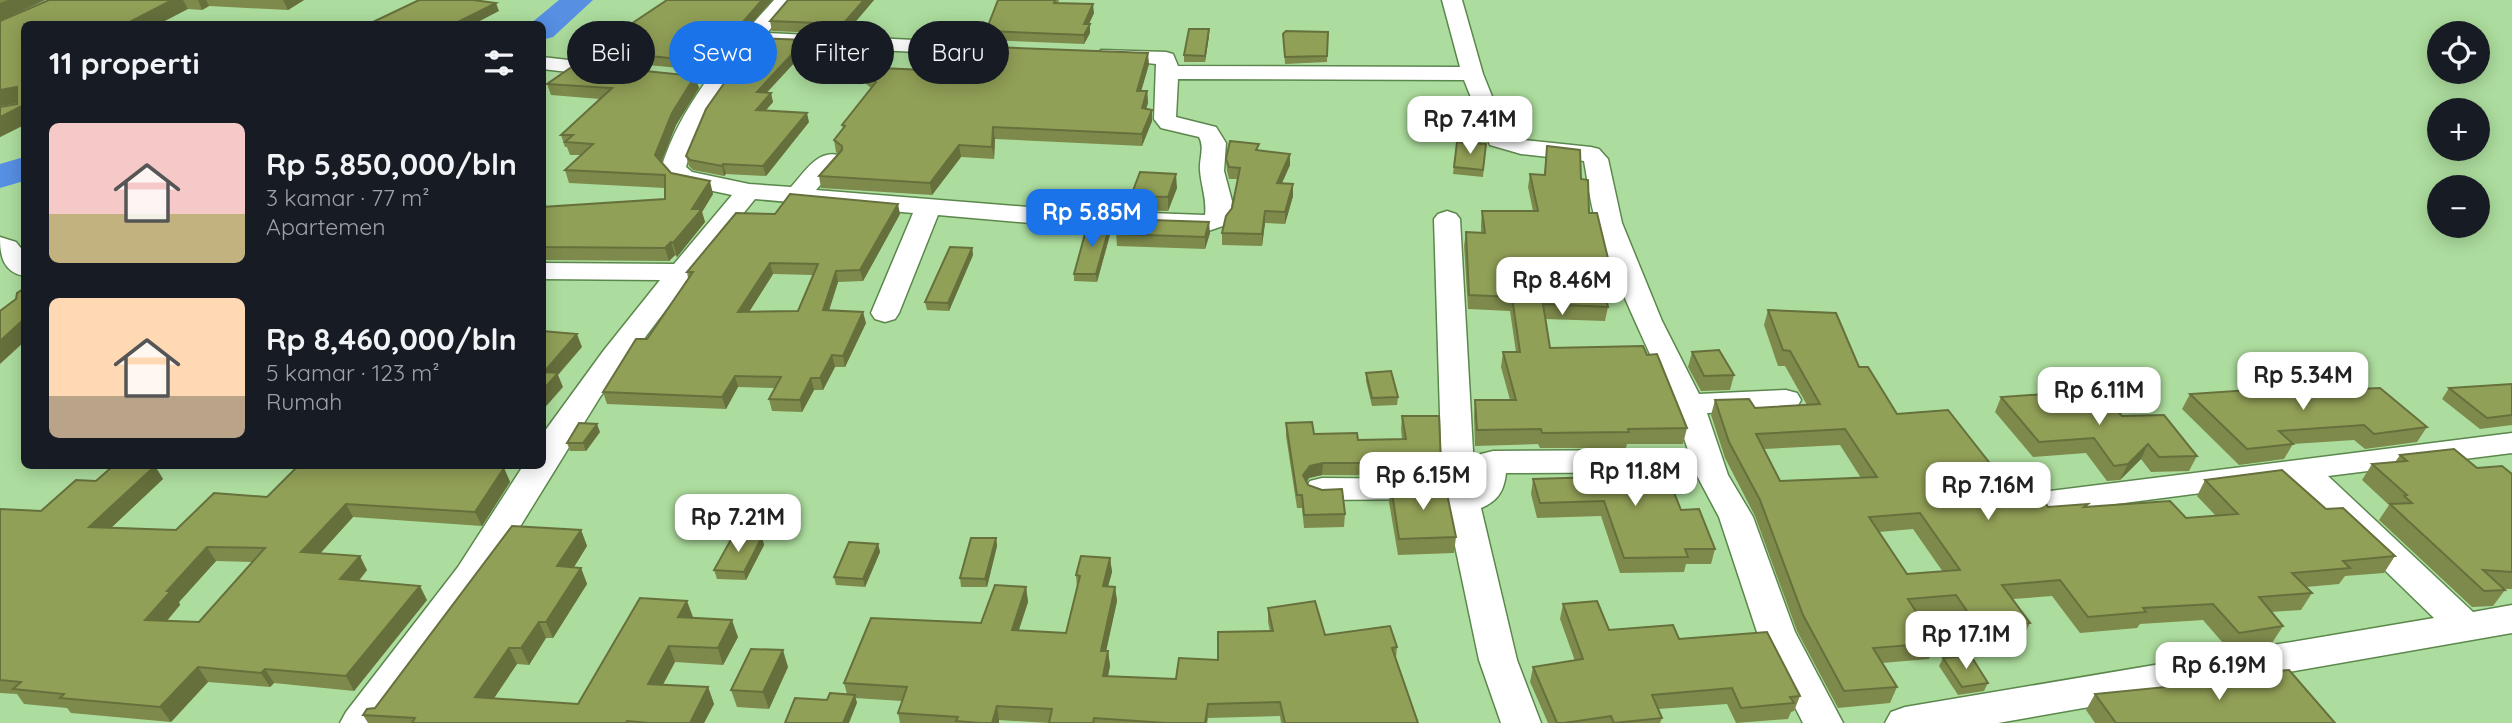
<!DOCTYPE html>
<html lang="id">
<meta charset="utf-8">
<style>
:root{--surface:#171b24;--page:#20242c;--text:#f1f3f6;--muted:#9ea1a6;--accent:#1a73e8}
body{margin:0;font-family:Quicksand,sans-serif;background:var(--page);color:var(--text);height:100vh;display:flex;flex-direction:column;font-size:26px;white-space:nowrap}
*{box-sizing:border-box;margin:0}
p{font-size:23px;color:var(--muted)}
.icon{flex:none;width:38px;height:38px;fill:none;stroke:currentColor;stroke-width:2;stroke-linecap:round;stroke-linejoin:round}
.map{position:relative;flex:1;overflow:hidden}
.drawer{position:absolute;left:21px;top:21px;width:525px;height:448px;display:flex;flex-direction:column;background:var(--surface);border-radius:10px;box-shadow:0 4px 18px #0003}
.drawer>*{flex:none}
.top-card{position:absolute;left:567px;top:21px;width:665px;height:63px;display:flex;gap:14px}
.controls{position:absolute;left:2427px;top:21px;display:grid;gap:14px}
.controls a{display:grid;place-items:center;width:63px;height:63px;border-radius:50%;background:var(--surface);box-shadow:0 4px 18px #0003;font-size:35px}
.price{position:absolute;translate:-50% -60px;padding:0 16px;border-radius:14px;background:#fff;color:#222;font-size:23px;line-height:46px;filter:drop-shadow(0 2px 4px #0008)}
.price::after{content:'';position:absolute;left:50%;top:42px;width:21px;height:16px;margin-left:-10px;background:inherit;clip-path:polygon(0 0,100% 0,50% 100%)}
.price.selected{background:var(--accent);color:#fff}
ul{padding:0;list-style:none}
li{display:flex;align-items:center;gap:21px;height:175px;padding:0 28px}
li span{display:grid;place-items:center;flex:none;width:196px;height:140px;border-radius:10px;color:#555}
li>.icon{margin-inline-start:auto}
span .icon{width:84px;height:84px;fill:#fffc;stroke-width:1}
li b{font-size:30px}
h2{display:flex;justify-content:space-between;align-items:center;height:84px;padding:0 28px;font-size:30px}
.chip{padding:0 24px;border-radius:32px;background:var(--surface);box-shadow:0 4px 18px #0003;font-size:24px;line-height:63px}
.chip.selected{background:var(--accent);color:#fff}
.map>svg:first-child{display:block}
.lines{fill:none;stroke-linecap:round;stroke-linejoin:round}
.river{fill:#578fe3;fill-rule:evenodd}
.minor-casing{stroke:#5b874c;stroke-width:3}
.minor{fill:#fff;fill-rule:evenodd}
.wall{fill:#7d8a4b;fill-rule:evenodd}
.shaded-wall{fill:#66703d}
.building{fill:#91a057;stroke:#66703d;stroke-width:2;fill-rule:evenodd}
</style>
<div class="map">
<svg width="2512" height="723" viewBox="0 0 2512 723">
<rect width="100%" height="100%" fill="#addd9e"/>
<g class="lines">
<g class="river">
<path d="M559 0H593L553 37 542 40V24H530Z"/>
<path d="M24 157V181L0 188V164Z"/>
</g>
<g class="minor-casing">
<g id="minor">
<path d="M774 0H795L767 33 978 43 985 45 988 49 985 53 978 55 757 44C727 82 698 120 686 167L692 172 749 184 791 187C804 173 817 150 838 155L842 160 816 190 1065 210 1205 215C1207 199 1201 186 1200 170 1199 159 1205 148 1199 137L1161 128 1154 119 1156 64 1101 58 1098 54 1101 50 1166 52 1173 54 1178 66 1460 67 1442 0H1462L1483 74 1508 136 1523 140 1591 147 1599 149 1608 159 1622 223 1662 321 1699 394 1786 390 1797 393 1801 400 1797 407 1786 410 1707 413 1728 475 1753 517 1795 632 1843 723H1803L1757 632 1719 517 1695 472 1506 473C1504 491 1498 501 1481 508L1517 660 1541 723H1501L1479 660 1446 503 1428 499 1322 500 1310 497 1305 489 1310 481 1322 478 1442 479 1434 219 1438 214 1447 211 1456 214 1460 219 1474 469 1481 454 1493 451 1688 450C1664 373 1621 302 1597 225 1590 204 1588 182 1584 161L1521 154 1490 145 1464 80 1178 79 1176 117 1216 127 1226 143 1224 171 1232 201 1230 220 1226 225 1208 231 1065 226 938 215 899 313 895 319 885 322 875 319 871 313 913 213 755 199 677 295 600 397 484 585 383 723H340L346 712 458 567 523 466H542V435L604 350 660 280 542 279V263L674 264 732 195 675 183 661 169C681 103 729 50 774 0Z"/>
<path d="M542 57 613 65 621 66 624 71 621 76 613 77 542 69Z"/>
<path d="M0 237 16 242 24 252V276C3 272 0 256 0 237Z"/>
<path d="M2512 433V453L2328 476 2473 612 2512 605V633L1998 723H1885L1891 712 1905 707 2434 618 2293 481 2039 514 2027 510 2022 502 2027 494Z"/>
</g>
</g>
<use href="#minor" class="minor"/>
</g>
<g class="wall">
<path d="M0 0H45L4 19 49 0H304L288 10 209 6 202 10 188 9 24 24V125L0 137V107L17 104V103L0 106Z"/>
<path d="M667 0H772L711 71 595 60 592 50Z"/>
<path d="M874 0 845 34 772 31 770 21Z"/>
<path d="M998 0H1059L1058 3 1094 13 1089 24 1090 33 1084 44 987 40 986 31Z"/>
<path d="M1209 29V35L1205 62H1184V55Z"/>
<path d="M1328 32 1327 62 1285 64 1283 34Z"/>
<path d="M756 38 829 41 831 50 825 56H810L804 62H795L767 92 773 102 766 110 809 122 766 176 726 174 724 176 693 170 689 166 686 156Z"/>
<path d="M1149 64 1141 91H1147L1148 103 1146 108 1152 121 1142 146 995 139 994 159 961 157 932 195 821 188 819 176 838 154 836 152 834 140 843 129 842 125 871 88 859 78 857 67 925 70Z"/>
<path d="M695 76 699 88 676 125 661 162 671 173 713 194 702 212 705 222 677 257 675 255 669 261 542 260V207L665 199V188L569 183 565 170 581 155H570L567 147H565L561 135 600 99 551 95 547 84Z"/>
<path d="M1457 142 1486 144 1483 177 1453 174Z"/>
<path d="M1547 146 1581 179 1589 213 1614 283 1612 297H1606L1608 307 1605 321 1545 319 1550 348 1647 355 1687 428 1683 444H1627L1626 448H1540L1538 444 1475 446 1474 416 1475 400H1510L1501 367 1503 352H1516L1510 311 1468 309 1464 246 1466 232H1481V225L1482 211H1533L1528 187 1530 174 1544 175Z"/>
<path d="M1259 150 1290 165 1282 183 1293 196 1285 224 1265 223 1262 246 1222 245V233L1232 208 1238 179H1229L1227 171 1226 159Z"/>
<path d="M1177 188 1168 211 1131 210V196Z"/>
<path d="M900 214 863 281 838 282 829 311 866 323 845 367H835L823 390H814L802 412 772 411 769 399 775 388 738 387 726 409 607 404 603 392 647 339 688 278 687 272ZM773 274 813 275 798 311 749 312Z"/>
<path d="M1111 231 1097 282 1074 281V274Z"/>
<path d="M1210 233 1205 249 1117 246 1116 234Z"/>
<path d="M972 248 973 255 949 311 927 310 925 302Z"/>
<path d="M1768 310 1859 367 1897 414 1996 471 2027 487 2032 495 2048 507H2086L2186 518 2216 516 2197 496 2205 480 2326 509 2395 556 2384 573 2345 576 2339 584 2306 587 2312 593 2301 610 2271 612 2283 626 2272 643 2229 650 2203 620 2140 624 2137 628 2080 633 2052 596 2013 599 2030 623 2022 639 1970 644 1948 611 1918 614 1936 643 1929 659 1882 663 1897 687 1890 703 1838 708 1797 631 1755 516 1725 458 1711 415 1715 400 1755 408 1807 405 1785 366H1778L1764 325ZM1840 445 1861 478 1780 481 1764 449ZM1913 529 1943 572 1907 574 1879 532Z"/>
<path d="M1692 352 1734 375 1730 390 1701 391 1688 367Z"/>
<path d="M1366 373 1398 397 1397 405 1372 406 1366 381Z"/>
<path d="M2512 384V425L2480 429 2442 399 2449 388Z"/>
<path d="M2316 391 2427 427 2417 442 2365 449 2354 440 2293 444 2284 459 2239 465 2182 409 2190 394Z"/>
<path d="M2001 397 2052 402 2122 416 2197 456 2189 471 2151 472 2141 459 2120 480 2107 481 2086 453 2033 457 1995 412Z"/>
<path d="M1402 416 1441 463 1439 476 1322 475 1309 478 1307 482 1308 485 1345 514 1344 527 1304 528 1302 508H1297L1286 436V423L1314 434 1358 440H1402L1401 429Z"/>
<path d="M600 432 586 451H570L567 443Z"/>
<path d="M2400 455 2512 474V589H2504L2505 590 2493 606 2472 607 2379 520 2389 505 2362 480 2372 464 2395 462Z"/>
<path d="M1592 461 1644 470 1681 510 1715 549 1711 564H1686L1684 572 1620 573 1601 516 1537 518 1531 494 1533 479 1590 477 1589 475Z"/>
<path d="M155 466 163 479 112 527 176 530 267 497 298 466H498L496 468H504L510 482 482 526 353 517 320 553 367 570 359 581 427 600 354 691 274 683 270 687 208 682 171 722 71 713 67 708 24 704 17 694 0 693V509L41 511 96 481ZM216 561 253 562 199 622 167 621 180 605 179 602Z"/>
<path d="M1391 486 1456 537 1454 553 1398 555 1389 502Z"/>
<path d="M581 530 587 546 574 567 581 568 587 584 553 638H546L529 665 517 664 494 698 578 704 693 617 692 618 738 637 723 665 675 662 663 685 708 687 714 704 704 723H368L363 715 375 708Z"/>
<path d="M762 537 764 545 746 580 717 579 714 570Z"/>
<path d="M996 538 997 546 987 587H961L960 578Z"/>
<path d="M878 544 880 552 865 587 836 585 834 577Z"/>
<path d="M1110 558 1112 572 1108 586 1115 587 1117 601 1106 651H1108L1110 666 1108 676 1176 679 1218 660 1270 631 1268 622V608L1325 635 1397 647 1396 658 1418 723H1281L1280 716 1208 718 1207 723H1049L999 720V723H900L898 713 902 701 855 698 857 703 827 700 847 694 844 683 981 623 1026 587 1028 602 1019 630 1066 633 1077 588 1076 575Z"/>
<path d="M1563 604 1609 630 1679 639 1800 696 1794 711 1791 712 1788 719 1736 723 1727 704 1658 709 1662 718 1660 723H1548L1530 682 1533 667 1575 661 1560 619Z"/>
<path d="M1943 658 1988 683 1984 691 1958 695 1939 666Z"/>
<path d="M788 667 769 709 737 707 731 690Z"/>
<path d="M2172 681 2335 723H2095L2086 710 2095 694 2168 687Z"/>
</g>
<g class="shaded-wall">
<path d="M8 0H45L0 21V3Z"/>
<path d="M172 0H183L188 9 159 24H126Z"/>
<path d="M198 0H206L209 6 202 10Z"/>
<path d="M283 0H304L288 10Z"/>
<path d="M762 0H772L711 71 708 62Z"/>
<path d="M864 0H874L845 34 843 24Z"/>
<path d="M496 3 499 11 474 24H454Z"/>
<path d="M1093 4 1094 13 1085 32 1084 24Z"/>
<path d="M1090 24V33L1084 44V35Z"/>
<path d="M1209 29V35L1205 62V56Z"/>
<path d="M829 41 831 50 825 56 823 47Z"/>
<path d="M809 47 810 56 804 62 802 53Z"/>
<path d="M793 53 795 62 759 101 757 92Z"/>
<path d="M1148 53 1149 64 1138 102 1137 91Z"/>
<path d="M695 76 699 88 676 125 659 168 655 155 672 113Z"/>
<path d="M17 87 24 102 0 106V90Z"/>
<path d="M1147 91 1148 103 1143 119 1142 108Z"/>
<path d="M771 93 773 102 758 119 756 110Z"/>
<path d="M24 105V125L0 137V117Z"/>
<path d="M1152 110V121L1142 146V134Z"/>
<path d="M807 113 809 122 766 176 763 166Z"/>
<path d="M993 127 995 139 994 159 992 147Z"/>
<path d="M959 145 961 157 932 195 930 183Z"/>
<path d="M1290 154V165L1277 194V183Z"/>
<path d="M723 164 726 174 724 176 722 166Z"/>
<path d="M1176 174 1177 188 1168 211V197Z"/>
<path d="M710 181 713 194 702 212 705 222 677 257 673 243Z"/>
<path d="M1293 184V196L1285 224V212Z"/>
<path d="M898 204 900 214 863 281 860 270Z"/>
<path d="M1265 211V223L1262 246V234Z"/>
<path d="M1209 222 1210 233 1205 249V237Z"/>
<path d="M1110 224 1111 231 1097 282 1096 274Z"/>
<path d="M671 242 675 255 669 261 665 248Z"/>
<path d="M972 248 973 255 949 311 948 303Z"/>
<path d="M770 263 773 274 742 323 738 312Z"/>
<path d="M836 271 838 282 825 322 823 310Z"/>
<path d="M863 312 866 323 845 367 843 356Z"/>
<path d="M24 319V342L0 364V341Z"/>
<path d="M577 334 582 347 558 375 563 387 542 411 544 372Z"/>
<path d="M832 355 835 367 823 390 820 378Z"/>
<path d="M735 376 738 387 726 409 722 397Z"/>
<path d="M811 378 814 390 802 412 800 400Z"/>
<path d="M597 424 600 432 586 451 583 443Z"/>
<path d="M2148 444 2141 459 2120 480 2128 464Z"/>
<path d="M1323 463 1322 475 1309 478 1303 488V475L1310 466Z"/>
<path d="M155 466 163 479 98 540 89 527Z"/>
<path d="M481 466H498L486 480Z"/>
<path d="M504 468 510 482 482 526 475 512Z"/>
<path d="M346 504 353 517 309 566 301 552Z"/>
<path d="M581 530 587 546 564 583 557 566Z"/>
<path d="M762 537 764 545 746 580 744 572Z"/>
<path d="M996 538 997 546 987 587 985 579Z"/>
<path d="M878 544 880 552 865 587 863 579Z"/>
<path d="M207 547 216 561 179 602 180 605 155 634 145 620 167 591Z"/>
<path d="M360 556 367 570 348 593 340 579Z"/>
<path d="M1110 558 1112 572 1104 601 1103 586Z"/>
<path d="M581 568 587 584 553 638 546 622Z"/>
<path d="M420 586 427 600 354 691 346 676Z"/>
<path d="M1026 587 1028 602 1014 644 1012 630Z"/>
<path d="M1115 587 1117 601 1103 665 1101 651Z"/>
<path d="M687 601 693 617 684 633 678 617Z"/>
<path d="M732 620 738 637 723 665 718 648Z"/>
<path d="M539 622 546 638 529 665 521 648Z"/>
<path d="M669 646 675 662 654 700 648 684Z"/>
<path d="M509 648 517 664 484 713 475 697Z"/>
<path d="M783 650 788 667 769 709 763 692Z"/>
<path d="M1108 651 1110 666 1105 690 1103 676Z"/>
<path d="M198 667 208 682 171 722 160 707Z"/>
<path d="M265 669 274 683 270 687 261 673Z"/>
<path d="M708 687 714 704 704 723H690Z"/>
<path d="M855 695 857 703 849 723H843Z"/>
<path d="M1208 704 1207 723H1205Z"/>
<path d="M997 706 999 720V723H992Z"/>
</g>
<g class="building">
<path d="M49 0H172L126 24H24V105L0 117V107L17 104V87L0 90V21Z"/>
<path d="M419 0H473L496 3 454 24H389L373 22Z"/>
<path d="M667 0H762L708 62 592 50Z"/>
<path d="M788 0H864L843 24 770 21Z"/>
<path d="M998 0H1055L1054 3 1093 4 1084 24H1090L1084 35 986 31Z"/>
<path d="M1189 29H1209L1205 56 1184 55Z"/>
<path d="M1286 31 1328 32 1327 56 1285 57 1283 34Z"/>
<path d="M756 38 829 41 823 47H809L802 53H793L757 92 771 93 756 110 807 113 763 166 723 164 722 166 690 160 686 156 706 109Z"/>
<path d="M941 45 1148 53 1137 91H1147L1142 108 1152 110 1142 134 993 127 992 147 959 145 930 183 819 176 842 150V146L834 140 845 126 842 125 876 82 857 67 925 70Z"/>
<path d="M576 64 695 76 672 113 655 155 671 173 710 181 692 209H702L673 243 671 242 665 248 542 247V207L665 199V175L565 170 593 144 565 142 573 135H561L612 88 547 84Z"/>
<path d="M1230 141 1259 144 1256 150 1290 154 1277 183 1293 184 1285 212 1265 211 1262 234 1222 233 1226 216 1232 208 1240 168 1229 167 1226 159Z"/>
<path d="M1457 142 1486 144 1483 170 1454 167Z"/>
<path d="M1547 146 1580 150 1581 179 1588 180 1589 213H1597L1614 283 1602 282 1608 307 1543 304 1550 348 1643 346 1647 355 1657 354 1687 428 1628 429 1629 432 1542 433 1541 429 1477 430 1475 400H1516L1503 352H1520L1512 297 1469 295 1466 232 1485 233 1482 211H1538L1530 174 1545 175Z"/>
<path d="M1140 172 1176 174 1168 197 1131 196Z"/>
<path d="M790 194 898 204 860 270 836 271 823 310 863 312 843 356 832 355 820 378H811L800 400 769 399 781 377 735 376 722 397 603 392 636 339H647L693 272H687L736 213 775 214ZM770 263 818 264 798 311 738 312Z"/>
<path d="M1122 219 1209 222 1205 237 1116 234Z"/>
<path d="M1088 223 1110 224 1096 274H1074Z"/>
<path d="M950 247 972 248 948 303 925 302Z"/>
<path d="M24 288V319L0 341V311L16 299 17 293 23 289Z"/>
<path d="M1768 310 1836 313 1859 367H1868L1897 414 1948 410 1996 471 2019 470 2029 482 2027 487 2032 495 2043 499 2048 507 2088 504 2084 507 2170 501 2186 518 2238 514 2205 480 2282 470 2326 509 2343 508 2395 556 2343 561 2350 568 2292 573 2312 593 2259 597 2283 626 2239 633 2213 604 2143 608 2146 612 2088 617 2060 580 2002 585 2030 623 1978 627 1956 595 1908 599 1936 643 1873 648 1897 687 1844 691 1803 615 1760 500 1729 442 1715 400 1749 399 1755 408 1820 404 1790 351 1783 350ZM1845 429 1877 477 1780 481 1756 434ZM1920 513 1960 570 1907 574 1869 517Z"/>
<path d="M542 331 577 334 544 372 558 373 542 391Z"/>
<path d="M1719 350 1734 375 1704 376 1692 352Z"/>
<path d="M1391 371 1398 397 1372 398 1366 373Z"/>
<path d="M2512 384V415L2487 418 2449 388Z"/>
<path d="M2310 386 2316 391 2380 388 2427 427 2374 434 2364 425 2279 431 2293 444 2247 449 2190 394Z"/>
<path d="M2045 394 2052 402 2106 399 2122 416 2164 415 2197 456 2159 457 2148 444 2128 464 2114 466 2094 438 2039 442 2001 397Z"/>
<path d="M1402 416H1439L1441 463H1323L1310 466 1303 475 1308 485 1322 490 1342 489 1345 514 1304 515 1302 495H1297L1286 423 1312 422 1314 434 1357 433 1358 440 1406 439Z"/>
<path d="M579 423 597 424 583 443H567Z"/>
<path d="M2454 449 2477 468 2502 466 2512 474V572L2483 570 2505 590 2484 591 2390 504 2412 503 2404 496 2407 495 2372 464 2407 461 2400 455Z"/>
<path d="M1640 460 1644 470H1665L1681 510 1699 509 1715 549H1685L1688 557 1624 558 1604 501 1540 503 1533 479 1598 477 1592 461Z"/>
<path d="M113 466H155L89 527 176 530 214 493 267 497 298 466H481H480L504 468 475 512 346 504 301 552 360 556 340 579 420 586 346 676 265 669 261 673 198 667 160 707 60 698 64 694 13 689 21 682 0 680V509L41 511 76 480 96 481ZM207 547 265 548 199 622 145 620 171 591H167Z"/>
<path d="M1391 486H1429L1446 489 1456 537 1399 539Z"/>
<path d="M512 526 581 530 557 566 581 568 546 622H539L521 648H509L475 697 578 704 640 598 687 601 678 617 732 620 718 648 669 646 648 684 708 687 690 723H649L627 721 626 723H412L415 718 363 715 367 709 375 708Z"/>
<path d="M733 536 762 537 744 572 714 570Z"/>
<path d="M971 538H996L985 579 960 578Z"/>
<path d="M849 542 878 544 863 579 834 577Z"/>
<path d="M1081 556 1110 558 1103 586 1115 587 1101 651H1108L1103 676 1176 679 1179 658 1218 660V632L1273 631 1268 608 1315 601 1325 635 1390 626 1397 647 1392 648 1418 723H1285L1280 702 1208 704 1205 723H1166L1094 718 1093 723H1049L1052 709 997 706 992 723H980L956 721 958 717 898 713 907 687 844 683 871 618 981 623 995 585 1026 587 1012 630 1066 633 1080 576 1076 575Z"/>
<path d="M1597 601 1609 630 1673 625 1679 639 1767 632 1800 696 1790 697 1794 703 1741 708 1732 688 1652 695 1662 718 1614 723 1611 716 1564 723H1557L1533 667 1583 659 1563 604Z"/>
<path d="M751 649 783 650 763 692 731 690Z"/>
<path d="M1971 656 1988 683 1962 687 1943 658Z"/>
<path d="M2289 670 2335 723H2116L2095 694 2176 686 2172 681Z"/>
<path d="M830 693 855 695 843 723H785L795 698 827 700Z"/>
</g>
</svg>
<div class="controls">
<a><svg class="icon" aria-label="locate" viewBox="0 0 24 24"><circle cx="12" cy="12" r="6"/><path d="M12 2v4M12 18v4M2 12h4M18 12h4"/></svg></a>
<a>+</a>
<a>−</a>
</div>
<b class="price" style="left:1470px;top:156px">Rp 7.41M</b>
<b class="price selected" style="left:1092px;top:249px">Rp 5.85M</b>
<b class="price" style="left:1562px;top:317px">Rp 8.46M</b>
<b class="price" style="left:2303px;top:412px">Rp 5.34M</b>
<b class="price" style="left:2099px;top:427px">Rp 6.11M</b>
<b class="price" style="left:1635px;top:508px">Rp 11.8M</b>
<b class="price" style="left:1423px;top:512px">Rp 6.15M</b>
<b class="price" style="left:1988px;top:522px">Rp 7.16M</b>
<b class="price" style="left:738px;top:554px">Rp 7.21M</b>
<b class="price" style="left:1966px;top:671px">Rp 17.1M</b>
<b class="price" style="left:2219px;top:702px">Rp 6.19M</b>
<div class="top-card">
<a class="chip">Beli</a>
<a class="chip selected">Sewa</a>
<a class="chip">Filter</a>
<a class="chip">Baru</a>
</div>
<section class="drawer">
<h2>11 properti<svg class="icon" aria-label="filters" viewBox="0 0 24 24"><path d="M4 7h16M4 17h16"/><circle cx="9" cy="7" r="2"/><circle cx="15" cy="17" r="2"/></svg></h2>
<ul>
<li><span style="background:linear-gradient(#f6c9c9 65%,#c2b280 0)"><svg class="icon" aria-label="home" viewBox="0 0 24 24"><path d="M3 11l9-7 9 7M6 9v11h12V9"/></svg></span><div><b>Rp 5,850,000/bln</b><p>3 kamar · 77 m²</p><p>Apartemen</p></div></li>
<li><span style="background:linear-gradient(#ffd9b3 70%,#b9a48a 0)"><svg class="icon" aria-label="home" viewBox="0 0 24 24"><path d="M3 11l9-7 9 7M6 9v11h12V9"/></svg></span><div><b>Rp 8,460,000/bln</b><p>5 kamar · 123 m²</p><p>Rumah</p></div></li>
</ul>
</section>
</div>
